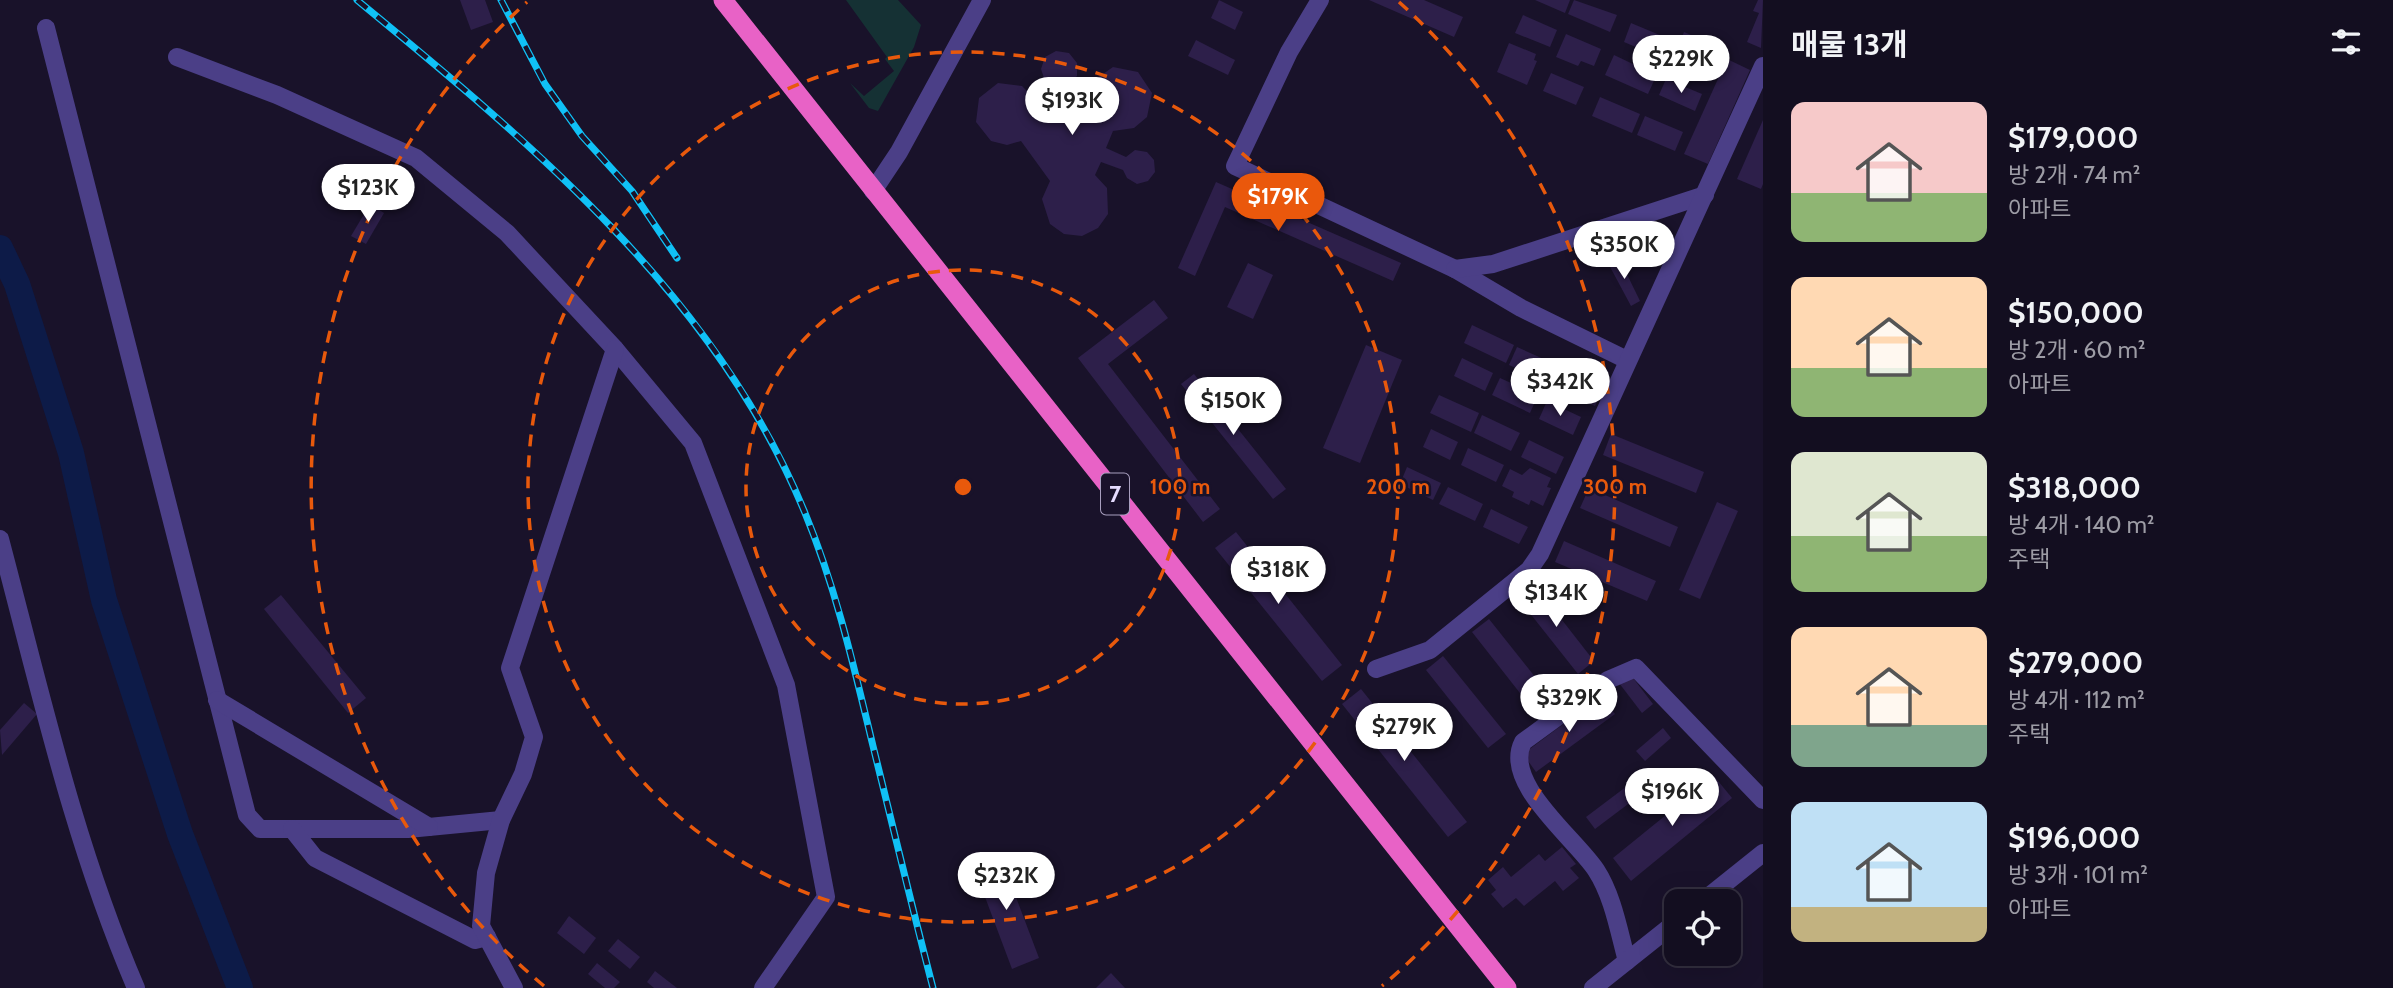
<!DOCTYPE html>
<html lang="ko">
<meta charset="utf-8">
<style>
:root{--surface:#130e20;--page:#201c2d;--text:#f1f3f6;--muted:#9d9ca5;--line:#322e3e;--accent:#ea580c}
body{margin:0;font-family:Cabin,"Noto Sans KR",sans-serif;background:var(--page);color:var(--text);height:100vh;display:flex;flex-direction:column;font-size:26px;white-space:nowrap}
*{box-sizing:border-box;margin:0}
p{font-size:23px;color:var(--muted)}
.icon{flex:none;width:38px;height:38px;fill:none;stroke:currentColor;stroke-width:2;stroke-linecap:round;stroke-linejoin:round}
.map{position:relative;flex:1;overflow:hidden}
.details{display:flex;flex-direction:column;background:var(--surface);width:630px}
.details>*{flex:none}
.fabs{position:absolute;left:1664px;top:889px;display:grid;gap:14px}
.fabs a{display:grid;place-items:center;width:77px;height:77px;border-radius:14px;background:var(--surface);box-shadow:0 7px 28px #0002,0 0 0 2px var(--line);font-size:35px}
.price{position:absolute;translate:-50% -60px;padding:0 16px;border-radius:24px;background:#fff;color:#222;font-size:23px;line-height:46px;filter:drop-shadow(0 2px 4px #0008)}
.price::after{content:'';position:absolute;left:50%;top:42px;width:21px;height:16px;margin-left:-10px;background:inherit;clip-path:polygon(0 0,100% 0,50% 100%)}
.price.selected{background:var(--accent);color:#fff}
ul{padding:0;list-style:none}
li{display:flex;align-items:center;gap:21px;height:175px;padding:0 28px}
li span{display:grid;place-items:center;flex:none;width:196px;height:140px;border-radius:14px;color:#555}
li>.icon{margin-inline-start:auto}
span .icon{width:84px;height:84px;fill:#fffc;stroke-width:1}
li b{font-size:30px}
h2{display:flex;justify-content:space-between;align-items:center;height:84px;padding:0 28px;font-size:30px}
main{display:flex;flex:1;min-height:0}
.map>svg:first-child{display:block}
.green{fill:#153134}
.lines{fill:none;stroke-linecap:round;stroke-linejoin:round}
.river{stroke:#0d1b48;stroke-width:26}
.building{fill:#2d1f4a}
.minor{stroke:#4b3f87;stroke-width:18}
.tertiary{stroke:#4b3f87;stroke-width:18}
.trunk{stroke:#e862c6;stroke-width:19}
.rail-casing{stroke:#10c1f6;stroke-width:7}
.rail{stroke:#19122a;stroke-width:4.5;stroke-dasharray:13;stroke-linecap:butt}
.ring{fill:none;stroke:#e8590c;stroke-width:3.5;stroke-dasharray:12 9}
.labels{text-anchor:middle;stroke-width:5;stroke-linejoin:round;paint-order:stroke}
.shield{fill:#19122a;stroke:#a89fbe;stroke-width:2}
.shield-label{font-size:24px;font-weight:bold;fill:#e5dcfe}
.centre{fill:#e8590c;stroke:#19122a;stroke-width:3.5}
.ring-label{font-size:21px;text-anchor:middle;font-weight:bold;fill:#e8590c;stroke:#19122a;stroke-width:5;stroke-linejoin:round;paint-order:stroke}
</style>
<main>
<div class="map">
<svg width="1763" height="988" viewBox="0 0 1763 988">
<rect width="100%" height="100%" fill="#19122a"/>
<path class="green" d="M846 0H898L921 25 914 47 878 111 869 108 850 83 864 96 894 71 885 59 887 57Z"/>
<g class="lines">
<path class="river" d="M0 248 17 284 71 453 104 600 180 834 240 988"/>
</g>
<g class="building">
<path d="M460 0H485L493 22 471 30Z"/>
<path d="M1219 0 1243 12 1235 30 1211 18Z"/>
<path d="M1369 0H1424L1463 17 1454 37Z"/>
<path d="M1535 0H1570L1565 13Z"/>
<path d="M1574 0 1617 15 1610 32 1568 14Z"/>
<path d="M1758 0H1763L1761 48 1747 42 1759 13 1753 11Z"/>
<path d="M1523 15 1557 30 1550 47 1515 33Z"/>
<path d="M1631 23 1674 41 1666 60 1624 42Z"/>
<path d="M1684 32 1705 41 1701 49 1715 55 1705 77 1672 63Z"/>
<path d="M1566 34 1601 49 1594 66 1581 61 1578 66 1556 57Z"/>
<path d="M1196 40 1235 60 1228 75 1188 56Z"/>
<path d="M1509 43 1536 54 1534 60 1537 61 1527 85 1497 72Z"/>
<path d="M1056 51 1069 53 1077 63V76L1067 86 1070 105 1088 102 1093 81 1113 67 1138 72 1152 93 1147 117 1134 128 1113 131 1106 148 1126 157 1135 150 1147 152 1154 160 1155 172 1148 181 1137 184 1127 178 1123 170 1101 162 1095 175 1107 188 1108 214 1098 228 1082 236 1064 234 1050 224 1042 199 1050 181 1021 141 1007 145 991 141 976 122 979 98 998 83 1022 86 1034 98 1038 109 1059 106 1056 87 1045 81 1041 69 1045 57Z"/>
<path d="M1614 55 1635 65 1640 55 1651 60 1647 70 1657 74 1648 94 1605 75Z"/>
<path d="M1727 59 1750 70 1708 164 1684 154Z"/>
<path d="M1551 73 1584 87 1576 105 1543 91Z"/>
<path d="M1666 79 1702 94 1695 111 1659 95Z"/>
<path d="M1600 97 1640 114 1632 133 1592 116Z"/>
<path d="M1645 116 1683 132 1675 151 1637 135Z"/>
<path d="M1763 120V184L1761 189 1737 179Z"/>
<path d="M1216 182 1401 263 1393 281 1225 207 1195 276 1178 268Z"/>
<path d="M370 204 384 213 366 244 351 236Z"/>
<path d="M1619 258 1640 301 1631 306 1608 263Z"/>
<path d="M1248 263 1273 275 1253 319 1227 307Z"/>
<path d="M1154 300 1168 318 1108 364 1220 509 1203 522 1078 358Z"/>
<path d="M1472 325 1514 345 1506 363 1464 343Z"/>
<path d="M1366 345 1402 360 1360 463 1323 448Z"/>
<path d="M1517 347 1557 365 1548 383 1509 365Z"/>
<path d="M1462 358 1493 373 1485 391 1454 376Z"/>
<path d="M1562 368 1604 388 1595 406 1553 387Z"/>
<path d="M1194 374 1286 489 1273 499 1181 384Z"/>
<path d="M1500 378 1538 395 1530 413 1492 395Z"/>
<path d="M1439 395 1479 413 1471 432 1430 413Z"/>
<path d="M1547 401 1581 417 1573 435 1539 419Z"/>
<path d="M1482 415 1520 433 1511 451 1474 433Z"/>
<path d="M1431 429 1458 442 1450 460 1423 447Z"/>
<path d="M1611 434 1704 472 1696 493 1603 455Z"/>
<path d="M1529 440 1564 457 1556 474 1521 457Z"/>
<path d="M1468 448 1504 465 1496 482 1461 465Z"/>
<path d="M1407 467 1441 483 1433 500 1400 484Z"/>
<path d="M1530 468 1551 478 1547 487 1551 488 1543 506 1531 500 1529 505 1512 497 1514 492 1502 486 1510 469 1522 475Z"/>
<path d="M1448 487 1483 504 1475 521 1439 504Z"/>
<path d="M1589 488 1678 527 1670 547 1580 508Z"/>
<path d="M1717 502 1738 511 1700 599 1679 590Z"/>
<path d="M1491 509 1528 527 1519 544 1483 527Z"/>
<path d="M1236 532 1342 665 1322 681 1215 548Z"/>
<path d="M1564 541 1656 581 1647 601 1555 562Z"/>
<path d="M1534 584 1594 661 1578 674 1517 597Z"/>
<path d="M281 595 366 698 348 713 264 609Z"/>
<path d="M1489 619 1551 697 1534 711 1472 632Z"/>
<path d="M1443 656 1506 734 1488 748 1426 670Z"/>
<path d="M1630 674 1653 704 1642 713 1619 683Z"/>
<path d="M1361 689 1467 822 1448 837 1342 704Z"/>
<path d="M1601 696 1615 714 1536 772 1523 754Z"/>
<path d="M24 703 37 714 2 755 0 730Z"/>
<path d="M1663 728 1671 738 1645 761 1636 751Z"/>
<path d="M1647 771 1656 783 1595 829 1586 817Z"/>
<path d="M1714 776 1732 798 1631 881 1613 858Z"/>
<path d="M1562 847 1576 864 1570 868 1579 878 1563 891 1555 881 1524 906 1516 898 1503 908 1491 894 1496 890 1488 880 1503 867 1511 877 1539 854 1545 861Z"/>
<path d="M1000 855 1039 958 1012 969 973 865Z"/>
<path d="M569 916 596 938 584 954 557 933Z"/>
<path d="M618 939 640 957 630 969 608 951Z"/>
<path d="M597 963 620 982 614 988H605L588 974Z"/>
<path d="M655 971 677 988H654L647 982Z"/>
<path d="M1111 973 1125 988H1096Z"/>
</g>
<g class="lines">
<g class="minor">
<path d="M1320 0 1289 52 1235 166 1455 269 1521 308 1627 360"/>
<path d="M46 28 247 815 260 829H408L501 820"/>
<path d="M177 57 277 95 416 158 507 233 615 349 693 443 786 685 826 897 763 988"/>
<path d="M1455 269 1493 264 1705 195"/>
<path d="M0 539C40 690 74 844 136 988"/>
<path d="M1376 669 1430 650 1529 570 1540 554 1763 66"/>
<path d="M217 700 429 827"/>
<path d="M292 829 315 858 475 940 487 937"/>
<path d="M1703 901 1763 853"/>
<path d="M1627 961C1619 932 1613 896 1596 870 1575 838 1502 783 1523 742L1608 680 1636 668 1763 800"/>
<path d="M514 988 481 926 486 873 501 820 523 774 534 737 510 668 615 349"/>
<path d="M1593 988 1676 922"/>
</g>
<path class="tertiary" d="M873 191 899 152 982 0"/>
<path class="trunk" d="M723 0 1507 988"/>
<g class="rail-casing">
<g id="rail">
<path d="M357 0C532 144 717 297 805 513 836 588 854 667 873 746 893 827 912 907 933 988"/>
<path d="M501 0 545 84 582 136 632 191 677 258"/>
</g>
</g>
<use href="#rail" class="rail"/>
</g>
<g class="ring">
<circle cx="963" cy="487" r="217"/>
<circle cx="963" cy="487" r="435"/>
<path d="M544 986A652 652 0 0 1 527 2M1399 2A652 652 0 0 1 1382 986"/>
</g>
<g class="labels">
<rect class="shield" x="1101" y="473.5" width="28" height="41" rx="5"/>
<g class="shield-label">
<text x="1115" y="502">7</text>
</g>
</g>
<circle cx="963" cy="487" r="10" class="centre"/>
<g class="ring-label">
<text x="1180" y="494">100 m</text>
<text x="1398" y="494">200 m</text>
<text x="1615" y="494">300 m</text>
</g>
</svg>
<div class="fabs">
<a><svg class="icon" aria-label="locate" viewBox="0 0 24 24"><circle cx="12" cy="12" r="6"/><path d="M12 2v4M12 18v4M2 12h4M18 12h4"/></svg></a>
</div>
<b class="price" style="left:1681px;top:95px">$229K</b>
<b class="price" style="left:1072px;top:137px">$193K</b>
<b class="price" style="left:368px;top:224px">$123K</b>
<b class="price selected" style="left:1278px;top:233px">$179K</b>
<b class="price" style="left:1624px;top:281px">$350K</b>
<b class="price" style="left:1560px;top:418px">$342K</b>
<b class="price" style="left:1233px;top:437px">$150K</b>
<b class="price" style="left:1278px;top:606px">$318K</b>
<b class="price" style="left:1556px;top:629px">$134K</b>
<b class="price" style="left:1569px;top:734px">$329K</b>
<b class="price" style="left:1404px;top:763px">$279K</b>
<b class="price" style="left:1672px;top:828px">$196K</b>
<b class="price" style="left:1006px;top:912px">$232K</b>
</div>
<section class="details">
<h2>매물 13개<svg class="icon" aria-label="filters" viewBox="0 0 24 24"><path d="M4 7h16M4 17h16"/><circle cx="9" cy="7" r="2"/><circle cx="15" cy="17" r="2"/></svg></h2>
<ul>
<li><span style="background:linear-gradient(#f6c9c9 65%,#8fb573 0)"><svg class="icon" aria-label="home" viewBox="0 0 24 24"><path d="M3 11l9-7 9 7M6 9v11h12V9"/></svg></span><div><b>$179,000</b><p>방 2개 · 74 m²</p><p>아파트</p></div></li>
<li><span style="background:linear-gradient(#ffd9b3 65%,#8fb573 0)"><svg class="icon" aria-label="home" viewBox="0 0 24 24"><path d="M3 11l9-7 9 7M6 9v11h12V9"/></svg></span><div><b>$150,000</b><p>방 2개 · 60 m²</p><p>아파트</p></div></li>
<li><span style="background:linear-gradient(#dfe7d0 60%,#8fb573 0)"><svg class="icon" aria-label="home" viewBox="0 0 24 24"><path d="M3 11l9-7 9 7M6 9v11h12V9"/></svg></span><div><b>$318,000</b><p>방 4개 · 140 m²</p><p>주택</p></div></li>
<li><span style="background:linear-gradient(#ffd9b3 70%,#7fa58c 0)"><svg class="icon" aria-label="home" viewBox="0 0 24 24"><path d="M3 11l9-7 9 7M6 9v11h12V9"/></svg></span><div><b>$279,000</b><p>방 4개 · 112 m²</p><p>주택</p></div></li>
<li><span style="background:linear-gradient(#bfe0f5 75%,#c2b280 0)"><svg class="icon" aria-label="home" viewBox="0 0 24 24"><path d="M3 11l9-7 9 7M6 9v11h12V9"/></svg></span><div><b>$196,000</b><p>방 3개 · 101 m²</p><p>아파트</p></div></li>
</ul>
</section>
</main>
